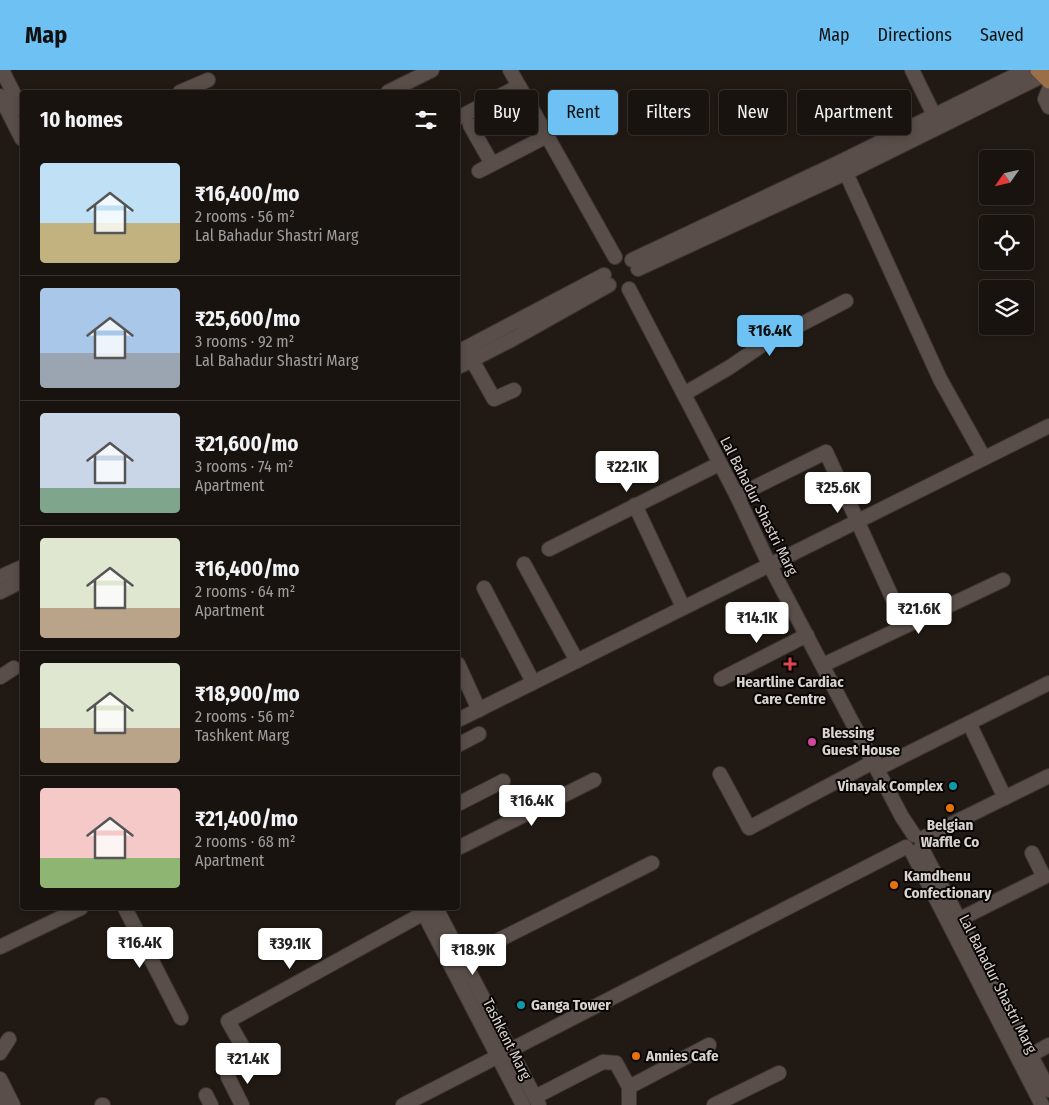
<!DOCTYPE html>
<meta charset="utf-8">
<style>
:root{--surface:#19130f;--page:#26201d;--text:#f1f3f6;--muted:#9f9e9e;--line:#37322f;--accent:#6ec2f3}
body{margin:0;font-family:"Fira Sans Condensed",sans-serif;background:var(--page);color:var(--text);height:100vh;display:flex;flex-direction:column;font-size:19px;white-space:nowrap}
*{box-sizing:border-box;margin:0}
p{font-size:16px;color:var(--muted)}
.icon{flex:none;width:28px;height:28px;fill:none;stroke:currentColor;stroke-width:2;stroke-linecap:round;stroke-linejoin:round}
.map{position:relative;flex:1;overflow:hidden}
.sheet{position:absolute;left:20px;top:20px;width:440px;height:820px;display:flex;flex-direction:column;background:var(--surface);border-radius:5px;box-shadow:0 2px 8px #0003,0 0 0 1px var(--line)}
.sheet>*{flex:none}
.hud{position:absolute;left:475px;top:20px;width:475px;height:45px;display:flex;gap:10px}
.needle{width:32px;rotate:236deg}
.fabs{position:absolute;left:979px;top:80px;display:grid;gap:10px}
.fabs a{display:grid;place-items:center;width:55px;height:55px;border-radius:5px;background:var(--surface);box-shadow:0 2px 8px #0003,0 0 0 1px var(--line);font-size:25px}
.price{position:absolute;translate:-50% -42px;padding:0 11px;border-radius:5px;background:#fff;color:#222;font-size:16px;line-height:32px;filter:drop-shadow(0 1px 2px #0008)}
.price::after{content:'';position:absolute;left:50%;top:30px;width:15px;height:11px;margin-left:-8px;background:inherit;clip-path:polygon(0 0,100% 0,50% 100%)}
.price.current{background:var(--accent);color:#111}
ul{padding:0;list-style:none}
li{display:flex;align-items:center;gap:15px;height:125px;padding:0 20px}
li+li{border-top:1px solid var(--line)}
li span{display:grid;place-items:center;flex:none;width:140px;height:100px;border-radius:5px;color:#555}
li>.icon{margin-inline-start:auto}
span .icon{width:60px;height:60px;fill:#fffc;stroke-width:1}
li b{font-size:21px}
h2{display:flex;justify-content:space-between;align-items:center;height:60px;padding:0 20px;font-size:21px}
.tag{padding:0 18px;border-radius:5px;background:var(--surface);box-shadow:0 2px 8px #0003,0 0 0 1px var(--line);font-size:18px;line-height:45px}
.tag.current{background:var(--accent);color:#111}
header{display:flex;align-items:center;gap:30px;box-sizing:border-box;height:70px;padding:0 25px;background:var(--accent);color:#111}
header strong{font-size:24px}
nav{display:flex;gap:28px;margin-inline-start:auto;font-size:18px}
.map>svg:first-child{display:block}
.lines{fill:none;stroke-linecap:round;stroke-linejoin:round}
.minor-casing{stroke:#3c3633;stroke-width:16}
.major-casing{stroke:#3c3633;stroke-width:18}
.minor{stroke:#594e49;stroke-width:14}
.major{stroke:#9b6f48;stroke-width:15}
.health-dot{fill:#e0444e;stroke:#080504;stroke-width:2}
.hotel-dot{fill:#d1479c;stroke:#080504;stroke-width:2}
.culture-dot{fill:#0f9aa8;stroke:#080504;stroke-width:2}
.food-dot{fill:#e8710a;stroke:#080504;stroke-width:2}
.labels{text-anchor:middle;stroke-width:4;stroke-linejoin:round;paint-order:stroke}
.street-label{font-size:15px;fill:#d9d3d0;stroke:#080504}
.poi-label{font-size:15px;font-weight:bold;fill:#d9d3d0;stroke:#080504;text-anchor:start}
</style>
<header>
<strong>Map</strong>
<nav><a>Map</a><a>Directions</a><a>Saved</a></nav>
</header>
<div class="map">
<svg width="1049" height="1035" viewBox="0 0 1049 1035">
<rect width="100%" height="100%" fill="#211914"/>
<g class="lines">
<g class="minor-casing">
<g id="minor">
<path d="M2 0 22 40"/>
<path d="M510 0 615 187"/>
<path d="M912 0 934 45"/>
<path d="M1049 19 1045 29 1049 37"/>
<path d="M180 22 208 10"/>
<path d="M388 22 432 0"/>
<path d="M0 26 22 69"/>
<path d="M458 48 519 16"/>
<path d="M470 55 492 94"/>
<path d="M479 101 547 66"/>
<path d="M846 103 940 309 984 388"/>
<path d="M632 190 842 91 1026 0"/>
<path d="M638 199 846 103 1042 6"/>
<path d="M629 219 737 426 769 494 902 747 914 765"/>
<path d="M458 282 604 205"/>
<path d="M472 290 494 329 514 320"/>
<path d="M458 297 511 270 609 215"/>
<path d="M684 324 730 297 765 273 846 231"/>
<path d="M737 426 826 382 905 556"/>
<path d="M635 435 683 537"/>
<path d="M549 479 719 394"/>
<path d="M524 494 577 591"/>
<path d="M0 507 22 497"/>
<path d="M484 518 533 612"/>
<path d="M0 522 22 511"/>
<path d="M458 594 479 640"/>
<path d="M823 595 1003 510"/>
<path d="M0 607 14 598"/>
<path d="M721 609 807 565"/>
<path d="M458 650 1049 356"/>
<path d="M969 653 1005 728"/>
<path d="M458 675 479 664"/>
<path d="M879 698 1049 613"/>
<path d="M720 704 749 758 875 691"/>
<path d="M458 734 503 711"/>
<path d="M921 769 1049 706"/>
<path d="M921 777 1049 1020"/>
<path d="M458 778 594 710"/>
<path d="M912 782 1042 1035"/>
<path d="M125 838 181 948"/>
<path d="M421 838 523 1035"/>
<path d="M436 838 539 1035"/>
<path d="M960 849 1044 807 1032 783"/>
<path d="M0 877 81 838"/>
<path d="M463 888 652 793"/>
<path d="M0 983 9 969"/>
<path d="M1031 985 1049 975"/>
<path d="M249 988 228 951 424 843"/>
<path d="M228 1007 242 1035"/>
<path d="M0 1009 13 1035"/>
<path d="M206 1025 211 1035"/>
<path d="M535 1027 603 992 616 993 629 1017 709 975"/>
<path d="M0 1032 1 1035"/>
<path d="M102 1035H103"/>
<path d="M403 1035 906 777"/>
<path d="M629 1035V1017"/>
<path d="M714 1035 779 1003"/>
</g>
</g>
<g class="major-casing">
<path id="major" d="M1038 0 1049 11"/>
</g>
<use href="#minor" class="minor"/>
<use href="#major" class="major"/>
</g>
<path class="health-dot" d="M787.5 586.5h5v5h5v5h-5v5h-5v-5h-5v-5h5z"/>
<circle class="hotel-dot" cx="812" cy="672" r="5"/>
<g class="culture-dot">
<circle cx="953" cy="716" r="5"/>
<circle cx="521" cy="935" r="5"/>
</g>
<g class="food-dot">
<circle cx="950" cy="738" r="5"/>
<circle cx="894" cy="815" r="5"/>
<circle cx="636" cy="986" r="5"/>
</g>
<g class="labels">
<g class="street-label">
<text transform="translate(759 436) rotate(63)" y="5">Lal Bahadur Shastri Marg</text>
<text transform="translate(998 914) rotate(63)" y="5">Lal Bahadur Shastri Marg</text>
<text transform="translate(507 969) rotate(63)" y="5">Tashkent Marg</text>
</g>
<g class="poi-label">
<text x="790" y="617" text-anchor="middle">Heartline Cardiac<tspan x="790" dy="17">Care Centre</tspan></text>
<text x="822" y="668">Blessing<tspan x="822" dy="17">Guest House</tspan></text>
<text x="943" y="721" text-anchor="end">Vinayak Complex</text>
<text x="950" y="760" text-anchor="middle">Belgian<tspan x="950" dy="17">Waffle Co</tspan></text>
<text x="904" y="811">Kamdhenu<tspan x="904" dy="17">Confectionary</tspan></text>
<text x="531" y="940">Ganga Tower</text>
<text x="646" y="991">Annies Cafe</text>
</g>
</g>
</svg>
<div class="fabs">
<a><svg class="needle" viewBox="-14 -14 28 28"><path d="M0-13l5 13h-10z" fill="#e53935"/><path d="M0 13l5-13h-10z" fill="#9f9e9e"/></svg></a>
<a><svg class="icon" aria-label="locate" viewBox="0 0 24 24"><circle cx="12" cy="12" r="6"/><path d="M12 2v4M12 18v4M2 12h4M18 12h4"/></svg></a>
<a><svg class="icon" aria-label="layers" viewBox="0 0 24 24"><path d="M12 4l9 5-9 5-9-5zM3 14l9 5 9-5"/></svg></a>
</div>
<b class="price current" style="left:770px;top:287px">₹16.4K</b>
<b class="price" style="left:627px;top:423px">₹22.1K</b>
<b class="price" style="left:838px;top:444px">₹25.6K</b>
<b class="price" style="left:919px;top:565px">₹21.6K</b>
<b class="price" style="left:757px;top:574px">₹14.1K</b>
<b class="price" style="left:532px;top:757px">₹16.4K</b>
<b class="price" style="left:140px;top:899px">₹16.4K</b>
<b class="price" style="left:290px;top:900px">₹39.1K</b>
<b class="price" style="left:473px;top:906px">₹18.9K</b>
<b class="price" style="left:248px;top:1015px">₹21.4K</b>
<div class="hud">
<a class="tag">Buy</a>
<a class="tag current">Rent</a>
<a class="tag">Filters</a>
<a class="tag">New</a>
<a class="tag">Apartment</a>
</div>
<section class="sheet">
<h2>10 homes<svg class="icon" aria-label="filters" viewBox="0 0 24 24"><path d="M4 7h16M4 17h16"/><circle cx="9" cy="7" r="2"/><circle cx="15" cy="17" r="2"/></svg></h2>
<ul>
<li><span style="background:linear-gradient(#bfe0f5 60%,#c2b280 0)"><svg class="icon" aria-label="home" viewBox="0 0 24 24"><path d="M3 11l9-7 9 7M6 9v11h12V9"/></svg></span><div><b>₹16,400/mo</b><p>2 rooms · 56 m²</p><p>Lal Bahadur Shastri Marg</p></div></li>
<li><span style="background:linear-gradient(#a9c7e8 65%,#9aa5b1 0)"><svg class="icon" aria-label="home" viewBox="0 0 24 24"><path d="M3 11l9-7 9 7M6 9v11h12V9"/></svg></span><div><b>₹25,600/mo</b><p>3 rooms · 92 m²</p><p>Lal Bahadur Shastri Marg</p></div></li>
<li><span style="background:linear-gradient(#c9d6e8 75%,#7fa58c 0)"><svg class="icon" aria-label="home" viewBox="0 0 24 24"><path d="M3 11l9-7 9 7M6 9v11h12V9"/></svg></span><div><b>₹21,600/mo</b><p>3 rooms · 74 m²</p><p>Apartment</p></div></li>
<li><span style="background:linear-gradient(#dfe7d0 70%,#b9a48a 0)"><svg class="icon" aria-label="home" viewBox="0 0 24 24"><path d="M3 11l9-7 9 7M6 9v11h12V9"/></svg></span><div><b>₹16,400/mo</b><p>2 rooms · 64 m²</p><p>Apartment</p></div></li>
<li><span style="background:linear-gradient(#dfe7d0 65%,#b9a48a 0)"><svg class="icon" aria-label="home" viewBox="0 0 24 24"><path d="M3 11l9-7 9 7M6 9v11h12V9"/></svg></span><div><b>₹18,900/mo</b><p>2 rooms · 56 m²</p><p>Tashkent Marg</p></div></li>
<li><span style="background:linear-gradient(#f6c9c9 70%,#8fb573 0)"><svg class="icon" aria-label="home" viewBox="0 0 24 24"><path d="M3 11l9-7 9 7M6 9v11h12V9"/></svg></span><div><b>₹21,400/mo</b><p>2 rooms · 68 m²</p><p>Apartment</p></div></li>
</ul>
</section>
</div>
